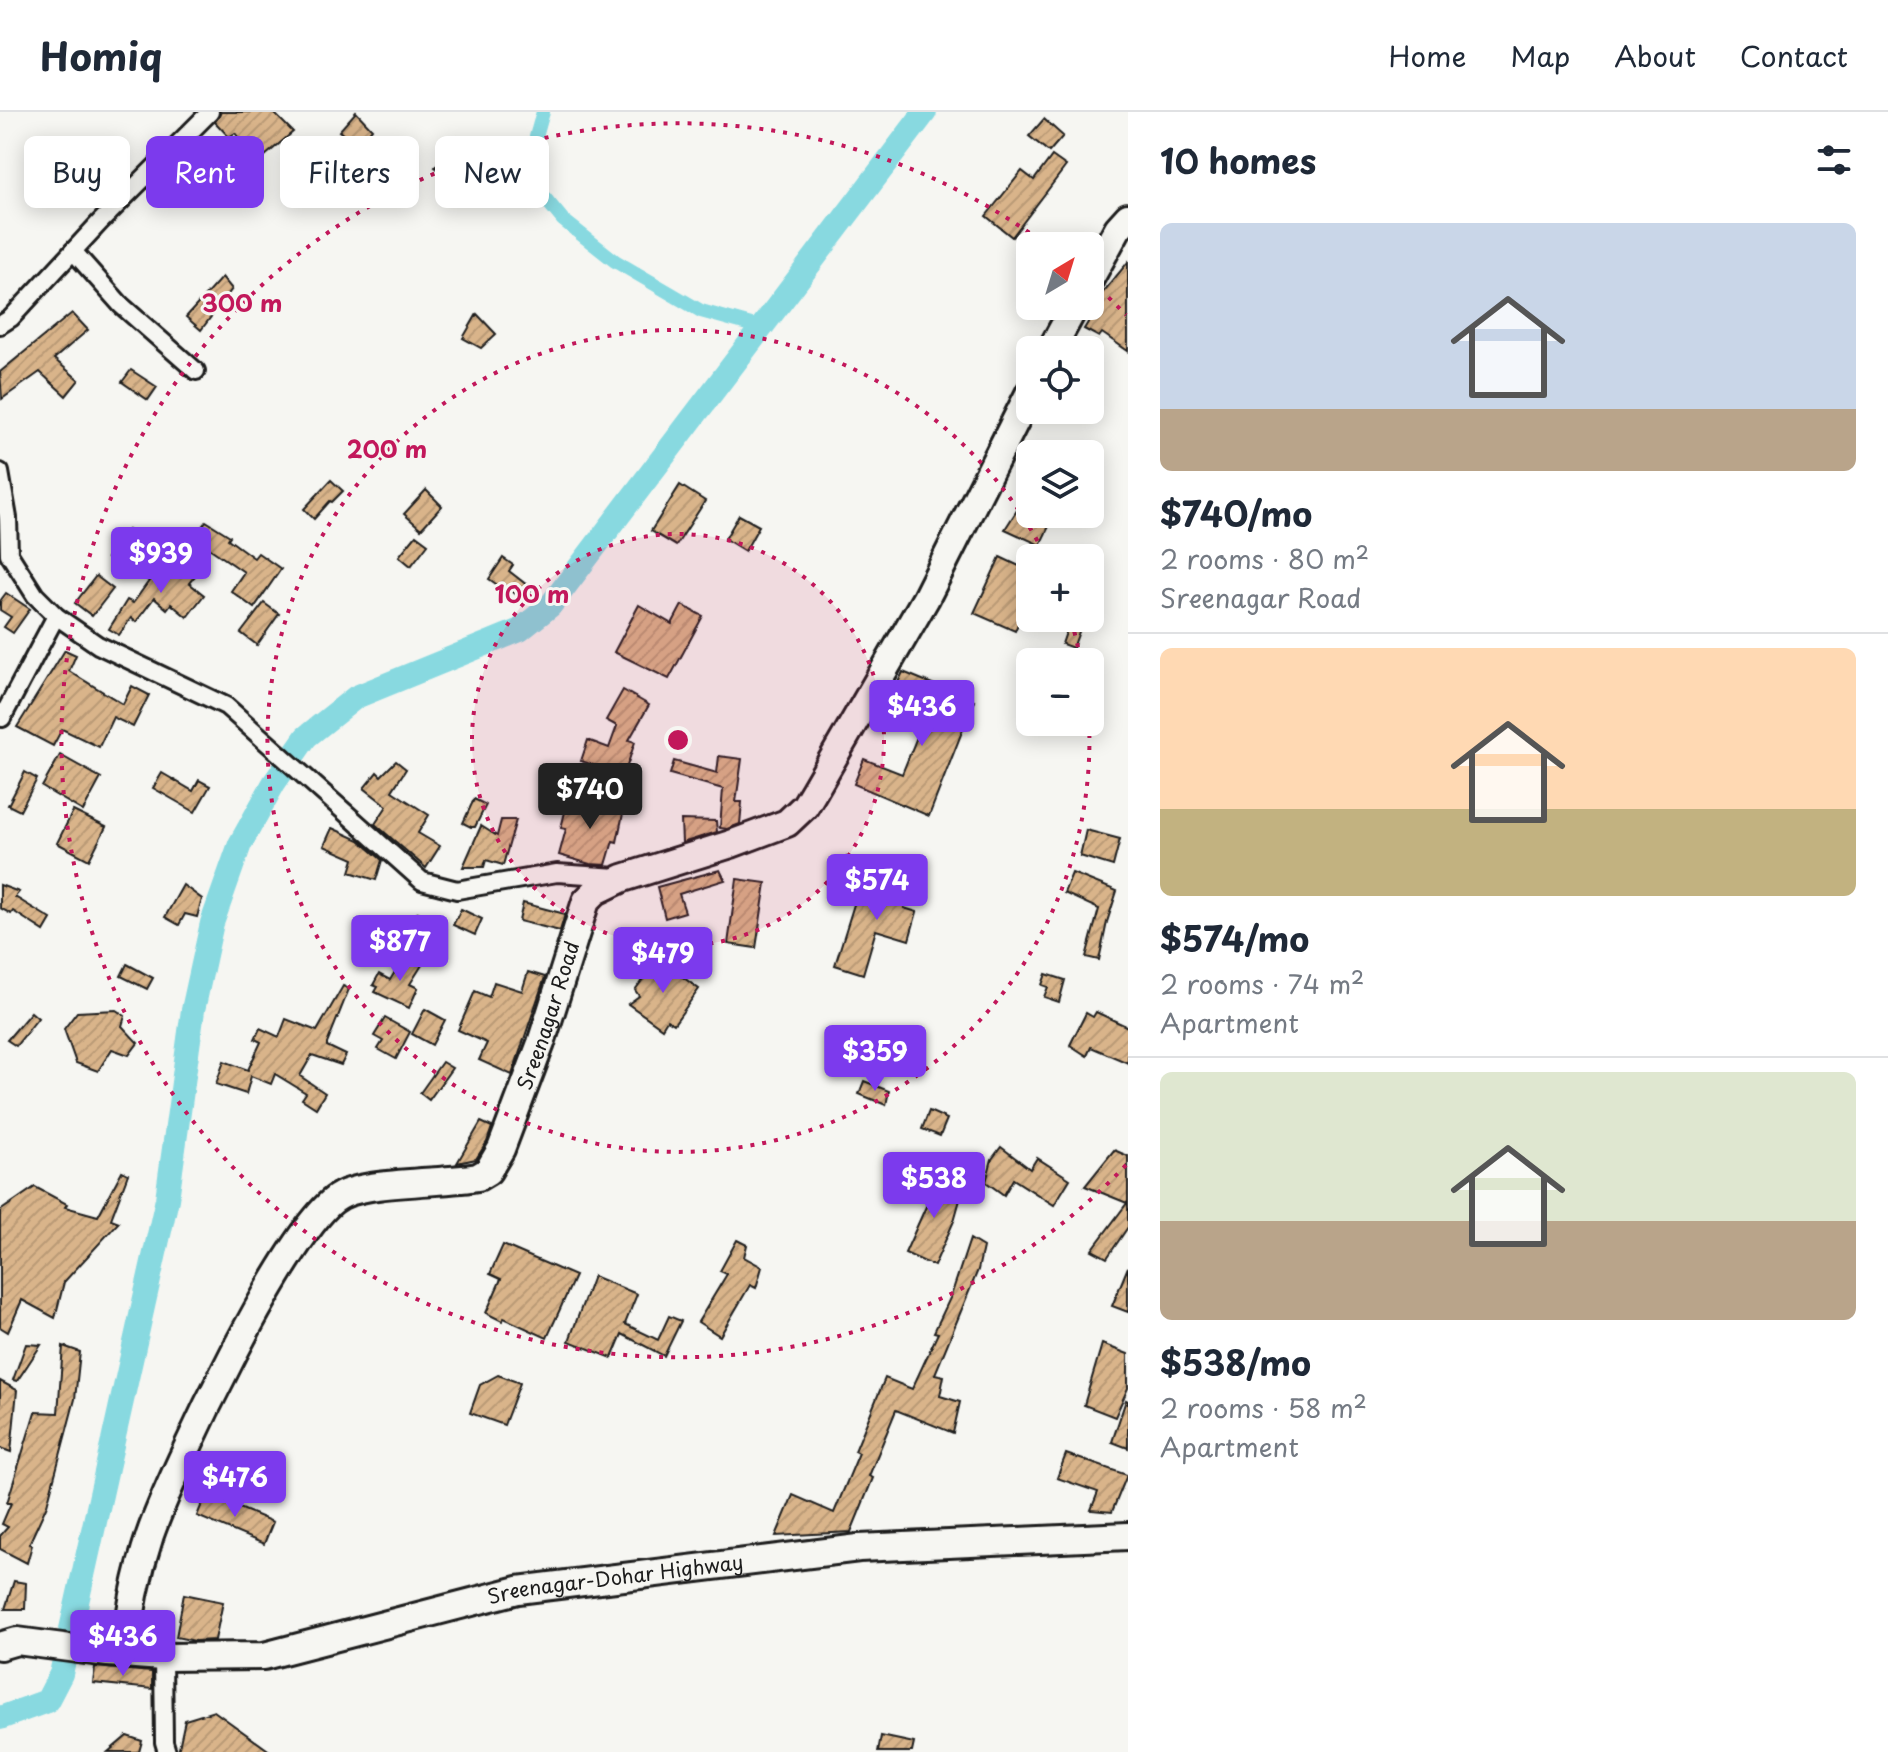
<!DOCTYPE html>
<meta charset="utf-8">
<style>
:root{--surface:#fff;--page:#f6f6f7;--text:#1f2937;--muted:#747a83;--line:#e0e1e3;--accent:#7c3aed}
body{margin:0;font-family:"Playpen Sans",sans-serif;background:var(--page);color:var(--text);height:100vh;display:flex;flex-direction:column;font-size:30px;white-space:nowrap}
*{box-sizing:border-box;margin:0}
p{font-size:26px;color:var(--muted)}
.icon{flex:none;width:44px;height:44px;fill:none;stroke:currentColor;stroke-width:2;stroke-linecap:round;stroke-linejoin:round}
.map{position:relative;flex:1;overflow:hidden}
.sheet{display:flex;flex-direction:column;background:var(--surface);width:760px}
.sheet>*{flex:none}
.top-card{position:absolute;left:24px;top:24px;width:760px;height:72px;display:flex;gap:16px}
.needle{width:52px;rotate:38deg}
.fabs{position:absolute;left:1016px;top:120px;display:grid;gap:16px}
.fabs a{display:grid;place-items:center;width:88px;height:88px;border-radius:12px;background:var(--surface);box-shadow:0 4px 20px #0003;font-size:40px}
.price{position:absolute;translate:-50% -68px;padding:0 18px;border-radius:8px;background:var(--accent);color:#fff;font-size:26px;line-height:52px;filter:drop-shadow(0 2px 4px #0008)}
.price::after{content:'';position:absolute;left:50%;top:48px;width:24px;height:18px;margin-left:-12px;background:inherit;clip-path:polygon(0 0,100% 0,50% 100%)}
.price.current{background:#222;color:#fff}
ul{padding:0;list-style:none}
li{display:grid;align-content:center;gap:16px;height:424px;padding:0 32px}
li+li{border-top:2px solid var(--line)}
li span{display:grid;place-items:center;height:248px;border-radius:12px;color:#555}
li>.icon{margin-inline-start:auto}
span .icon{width:144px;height:144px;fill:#fffc;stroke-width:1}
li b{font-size:34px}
h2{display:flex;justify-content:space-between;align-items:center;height:96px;padding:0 32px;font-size:34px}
.tag{padding:0 28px;border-radius:12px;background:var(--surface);box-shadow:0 4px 20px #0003;font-size:28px;line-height:72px}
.tag.current{background:var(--accent);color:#fff}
header{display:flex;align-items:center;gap:48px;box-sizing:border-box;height:112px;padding:0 40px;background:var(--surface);border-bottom:2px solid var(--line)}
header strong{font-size:38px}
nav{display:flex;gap:44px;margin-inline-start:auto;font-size:28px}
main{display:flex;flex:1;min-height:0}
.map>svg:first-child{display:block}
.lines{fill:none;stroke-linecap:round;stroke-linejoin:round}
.canal{stroke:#88d9e0;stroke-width:14}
.river{stroke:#88d9e0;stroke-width:24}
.building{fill:url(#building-hatch);stroke:#1c1c1c;stroke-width:2}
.minor-casing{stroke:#1c1c1c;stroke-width:22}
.primary-casing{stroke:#1c1c1c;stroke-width:32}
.minor{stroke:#f6f6f2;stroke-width:16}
.primary{stroke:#f6f6f2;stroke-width:26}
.ring{fill:none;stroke:#c2185b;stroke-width:4;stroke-dasharray:4 8}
.labels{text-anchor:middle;stroke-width:6;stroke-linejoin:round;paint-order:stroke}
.street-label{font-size:20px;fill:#1c1c1c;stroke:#f6f6f2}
.centre{fill:#c2185b;stroke:#f6f6f2;stroke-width:4}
.ring-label{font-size:24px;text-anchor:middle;font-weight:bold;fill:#c2185b;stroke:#f6f6f2;stroke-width:6;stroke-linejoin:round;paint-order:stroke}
</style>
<header>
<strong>Homiq</strong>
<nav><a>Home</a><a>Map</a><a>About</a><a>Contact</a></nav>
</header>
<main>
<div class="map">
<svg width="1128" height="1640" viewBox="0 0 1128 1640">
<defs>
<pattern id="building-hatch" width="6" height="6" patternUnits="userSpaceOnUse" patternTransform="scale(2)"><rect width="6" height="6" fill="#d9b48a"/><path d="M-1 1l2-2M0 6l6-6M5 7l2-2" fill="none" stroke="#ba9a76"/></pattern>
</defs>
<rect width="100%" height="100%" fill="#f6f6f2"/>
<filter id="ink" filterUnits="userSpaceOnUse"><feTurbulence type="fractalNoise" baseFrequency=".0125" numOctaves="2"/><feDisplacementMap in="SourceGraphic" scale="16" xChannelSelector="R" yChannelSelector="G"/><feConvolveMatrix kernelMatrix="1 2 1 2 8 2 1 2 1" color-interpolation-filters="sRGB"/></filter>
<g filter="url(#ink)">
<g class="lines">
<path class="canal" d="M543 0 527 57 539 79 563 108 615 149 701 199 762 216"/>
<path class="river" d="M0 1606 47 1589 61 1562 167 1087 193 898 212 811 240 732 274 671 306 625 356 585 520 518 550 494 925 0"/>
</g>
<g class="building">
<path d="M221 0H273L293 20 258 50 235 21 229 25 215 10Z"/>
<path d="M356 0 372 17 358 34 339 19Z"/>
<path d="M1044 7 1063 24 1049 40 1029 24Z"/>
<path d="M457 25 474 37 451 67 435 55Z"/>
<path d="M383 41 394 54 379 67 368 55Z"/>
<path d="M1052 44 1066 54 1012 125 986 104 1022 59 1034 68Z"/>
<path d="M1128 150V239L1102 221 1099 225 1084 217 1098 194 1094 191Z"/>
<path d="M222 165 232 177 201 218 186 205Z"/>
<path d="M72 201 88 218 54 247 79 268 66 284 40 260 2 287 0 260Z"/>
<path d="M477 202 496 222 481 236 463 226Z"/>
<path d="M131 258 157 275 148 288 122 270Z"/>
<path d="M331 368 343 379 332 390 330 389 314 407 304 397Z"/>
<path d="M680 373 705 389 676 434 651 419Z"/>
<path d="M426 378 442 394 421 417 404 402Z"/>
<path d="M1030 378V402H1055L1040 433 1005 417Z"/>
<path d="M739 403 759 414 745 439 725 427Z"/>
<path d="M206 409 230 424 228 427 254 446 258 441 281 457 254 496 231 479 244 460 206 434 207 432 196 423Z"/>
<path d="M128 418 141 428 148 419 164 431 149 451 139 444 126 460 107 446Z"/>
<path d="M416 423 428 432 411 454 399 444Z"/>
<path d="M1000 445 1030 459V484L1015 519 974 501Z"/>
<path d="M503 446 513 453 509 459 532 477 523 488 502 471 499 474 489 467Z"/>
<path d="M151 450 169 464 178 452 195 464 189 471 204 483 187 505 171 492 167 497 154 486 136 510 131 506 119 523 109 517 127 488 133 491 149 469 142 464Z"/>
<path d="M96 464 113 477 92 504 75 491Z"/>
<path d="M6 481 30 497 13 521 4 515 11 505 0 498V489Z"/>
<path d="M264 491 279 502 257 533 241 521Z"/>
<path d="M639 493 672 512 682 493 703 504 669 567 614 540Z"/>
<path d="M1071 506H1084L1073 536 1062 532Z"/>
<path d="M65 538 76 543 69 559 123 592 132 574 149 583 133 615 113 605 99 635 62 617 53 634 17 615Z"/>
<path d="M903 560 974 589 929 704 854 672 864 647 902 662 929 595 894 579Z"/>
<path d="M623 578 649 593 629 628 635 630 624 663 581 649 588 628 609 636 617 614 606 608Z"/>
<path d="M60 643 101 666 83 699 42 675Z"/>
<path d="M719 644 742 647 736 690H742L740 712 727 717 720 716 723 677 670 662 674 649 717 661Z"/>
<path d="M396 649 406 657 392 679 429 703 418 721 440 734 426 756 375 712 387 694 364 676 377 660 381 664Z"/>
<path d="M25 660 37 667 20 699 8 693Z"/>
<path d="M162 661 193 679 199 668 210 674 195 700 153 676Z"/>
<path d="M569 684 624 697 617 730 613 729 606 753 590 752 559 743 566 717 561 716Z"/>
<path d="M474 687 486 693 475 715H471L463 711Z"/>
<path d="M73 699 106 715 89 748 57 731Z"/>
<path d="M501 708H516L503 753 486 748 484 755H463L481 714 497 724Z"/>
<path d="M681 708 716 709 717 720 682 731Z"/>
<path d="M332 716 359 728 382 748 376 768 350 760 354 747 324 734Z"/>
<path d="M1086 718 1120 727 1113 754 1080 744Z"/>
<path d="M847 745 862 750 849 787 834 782Z"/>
<path d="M888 757 913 764 904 796 917 800 909 828 876 818 863 862 835 853 856 786 879 793Z"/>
<path d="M720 758 725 768 679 782 685 800 665 806 657 775Z"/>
<path d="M1072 761 1117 779 1107 810 1099 848 1086 845 1099 797 1064 781Z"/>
<path d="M737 767 766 771 756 836 728 832Z"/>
<path d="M0 773 19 780 15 785 51 807 44 819 13 799 11 802 0 796Z"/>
<path d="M183 773 202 787 197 805 185 802 179 813 165 805Z"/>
<path d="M523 791 565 802 560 819 519 809Z"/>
<path d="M461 797 482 807 475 823 453 813Z"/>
<path d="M418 800 427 806 421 816 435 822 429 835 402 824Z"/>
<path d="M406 842 422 853 410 872 418 876 409 896 375 880 378 875 373 873 379 862 390 868Z"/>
<path d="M658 847 699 877 674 912 667 908 662 916 628 892 639 884 635 878Z"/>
<path d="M127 852 153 866 147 877 121 864Z"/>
<path d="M528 860 545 865 512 963 479 948 487 931 458 918 475 879 489 885 494 870 522 879Z"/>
<path d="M1046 862 1065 868 1059 890 1044 885 1048 875 1042 873Z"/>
<path d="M343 874 349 877 327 932V934L346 943 341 953 312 943 300 964 325 981 316 996 302 987 306 981 275 962 271 972 251 964 246 982 216 972 224 949 248 958 261 930 255 927 260 916 279 925 286 907 317 919Z"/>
<path d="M425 897 445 908 432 933 412 922Z"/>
<path d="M116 898 125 904 122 914 138 931 129 943 112 937 98 959 76 951 64 917 77 900Z"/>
<path d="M31 900 38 906 16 934 7 928Z"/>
<path d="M1096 900 1128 915V951L1091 935 1087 944 1070 933 1086 901 1093 905Z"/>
<path d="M385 906 410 920 396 947 378 937 383 929 374 924Z"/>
<path d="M442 950 452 956 429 988 420 981Z"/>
<path d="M864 969 889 979 886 993 859 982Z"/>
<path d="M929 999 947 1007 940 1024 922 1017Z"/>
<path d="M481 1010 492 1015 487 1030 476 1047 457 1051Z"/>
<path d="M1001 1035 1030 1057 1037 1046 1070 1067 1054 1093 1013 1067 1004 1083 986 1070 992 1047Z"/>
<path d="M1114 1038 1128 1044V1115L1107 1146 1092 1138 1127 1091 1085 1074Z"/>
<path d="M122 1059 128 1062 111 1107 119 1110 64 1170 55 1206 22 1188 8 1220 0 1215V1099L35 1075 67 1092 65 1095 98 1104Z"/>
<path d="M924 1065 941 1079 945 1069 963 1077 954 1109 934 1154 905 1141 928 1090 913 1080Z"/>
<path d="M970 1127 983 1135 978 1158 935 1262 944 1264 940 1284 960 1290 953 1321 896 1298 869 1364 873 1366 851 1420 776 1424 793 1383 834 1401 859 1341 855 1339 885 1266 912 1277 938 1221 934 1220 951 1184Z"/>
<path d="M737 1128 747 1133 744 1145 762 1155 756 1176 750 1173 720 1224 698 1210 727 1162 720 1159Z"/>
<path d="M503 1133 575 1164 547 1226 504 1206 502 1209 486 1201 501 1167 490 1162Z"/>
<path d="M1128 1155V1200L1112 1194Z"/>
<path d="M593 1164 637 1182 625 1212 658 1228 669 1204 681 1209 664 1244 622 1222 612 1246 569 1229Z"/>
<path d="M26 1232 41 1233 17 1269 13 1268Z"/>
<path d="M1102 1232 1128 1242V1276L1115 1305 1084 1293Z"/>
<path d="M63 1234 80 1240 75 1287 47 1393 29 1432 32 1433 27 1451 0 1437V1424L8 1415 2 1412 11 1391H7L35 1300 58 1301Z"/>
<path d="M498 1263 520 1271 504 1313 470 1301 480 1273Z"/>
<path d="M0 1269 17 1278 11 1340 0 1336Z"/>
<path d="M1126 1288 1128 1289V1336L1112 1330Z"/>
<path d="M1066 1342 1127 1363 1112 1400 1091 1398 1098 1380 1057 1366Z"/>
<path d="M206 1382 273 1410 264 1432 197 1404Z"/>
<path d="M14 1469 26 1471 25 1497H5Z"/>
<path d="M184 1482 223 1490 215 1528 195 1529 176 1525Z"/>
<path d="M95 1555 152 1560V1577L93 1571Z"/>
<path d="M214 1599 271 1640H178L185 1608Z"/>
<path d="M127 1624 142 1629 139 1640H108Z"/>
<path d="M881 1624 914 1631 912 1640H878Z"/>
</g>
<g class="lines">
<g class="minor-casing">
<g id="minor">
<path d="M73 139 121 193 196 259"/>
<path d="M0 213 11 206 100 110 210 0"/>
<path d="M0 360 8 406 9 442 35 483 56 504 98 533 226 594 422 769 457 778 557 761 617 765"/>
<path d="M2 606 56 504"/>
<path d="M163 1545 164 1630 167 1640"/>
</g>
</g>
<g class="primary-casing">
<g id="primary">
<path d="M1090 167 1118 116 1128 105"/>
<path d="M1051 238 1075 194"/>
<path id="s1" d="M0 1534 17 1529 108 1541 163 1545 264 1544 518 1478 859 1436 1128 1424"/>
<path id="s2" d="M126 1542C129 1500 137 1462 150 1423 171 1362 290 1110 340 1084 366 1069 444 1071 478 1065L488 1059 501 1037 541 931 586 789 596 779 623 766 731 732 787 711 805 694 814 679 926 486 1030 280"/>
</g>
</g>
<use href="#minor" class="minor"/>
<use href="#primary" class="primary"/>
</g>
</g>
<circle cx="678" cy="628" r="206" fill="#c2185b" fill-opacity=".12"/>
<g class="ring">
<circle cx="678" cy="628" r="206"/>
<path d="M1071 508A411 411 0 0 1 1081 550M1089 610A411 411 0 1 1 1046 445"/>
<path d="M1126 1053A617 617 0 1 1 1045 132M1091 169A617 617 0 0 1 1126 203"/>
</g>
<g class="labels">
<g class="street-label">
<text dy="7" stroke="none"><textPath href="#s2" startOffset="832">Sreenagar Road</textPath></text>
<text dy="7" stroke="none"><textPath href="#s1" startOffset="626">Sreenagar-Dohar Highway</textPath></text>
</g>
</g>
<circle cx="678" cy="628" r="12" class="centre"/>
<g class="ring-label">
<text x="242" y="200">300 m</text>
<text x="387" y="346">200 m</text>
<text x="532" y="491">100 m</text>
</g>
</svg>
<div class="fabs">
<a><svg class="needle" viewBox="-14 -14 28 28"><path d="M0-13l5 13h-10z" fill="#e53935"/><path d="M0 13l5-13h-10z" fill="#747a83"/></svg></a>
<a><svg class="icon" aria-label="locate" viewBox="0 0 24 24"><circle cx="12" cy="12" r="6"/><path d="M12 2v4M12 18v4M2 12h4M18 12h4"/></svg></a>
<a><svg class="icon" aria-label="layers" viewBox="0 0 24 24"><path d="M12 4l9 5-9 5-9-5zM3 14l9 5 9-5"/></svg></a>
<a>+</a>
<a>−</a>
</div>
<b class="price" style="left:161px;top:483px">$939</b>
<b class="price" style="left:922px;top:636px">$436</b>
<b class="price current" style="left:590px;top:719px">$740</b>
<b class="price" style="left:877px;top:810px">$574</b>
<b class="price" style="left:400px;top:871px">$877</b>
<b class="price" style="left:663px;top:883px">$479</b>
<b class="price" style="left:875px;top:981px">$359</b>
<b class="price" style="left:934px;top:1108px">$538</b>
<b class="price" style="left:235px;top:1407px">$476</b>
<b class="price" style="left:123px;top:1566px">$436</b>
<div class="top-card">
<a class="tag">Buy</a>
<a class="tag current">Rent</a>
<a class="tag">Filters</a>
<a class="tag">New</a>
</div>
</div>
<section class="sheet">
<h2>10 homes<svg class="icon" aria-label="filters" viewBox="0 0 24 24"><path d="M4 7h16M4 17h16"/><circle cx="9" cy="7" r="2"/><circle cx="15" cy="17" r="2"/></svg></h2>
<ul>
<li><span style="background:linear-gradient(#c9d6e8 75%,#b9a48a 0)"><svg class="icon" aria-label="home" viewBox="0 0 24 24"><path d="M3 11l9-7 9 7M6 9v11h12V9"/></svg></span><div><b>$740/mo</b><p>2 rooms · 80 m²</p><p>Sreenagar Road</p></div></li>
<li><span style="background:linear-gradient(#ffd9b3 65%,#c2b280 0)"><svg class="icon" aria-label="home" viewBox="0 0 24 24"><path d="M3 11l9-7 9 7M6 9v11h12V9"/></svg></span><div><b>$574/mo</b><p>2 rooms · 74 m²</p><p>Apartment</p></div></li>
<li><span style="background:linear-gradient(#dfe7d0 60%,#b9a48a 0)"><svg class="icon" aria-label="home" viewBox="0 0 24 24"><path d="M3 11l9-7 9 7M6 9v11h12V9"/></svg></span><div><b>$538/mo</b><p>2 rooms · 58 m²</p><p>Apartment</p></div></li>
</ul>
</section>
</main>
